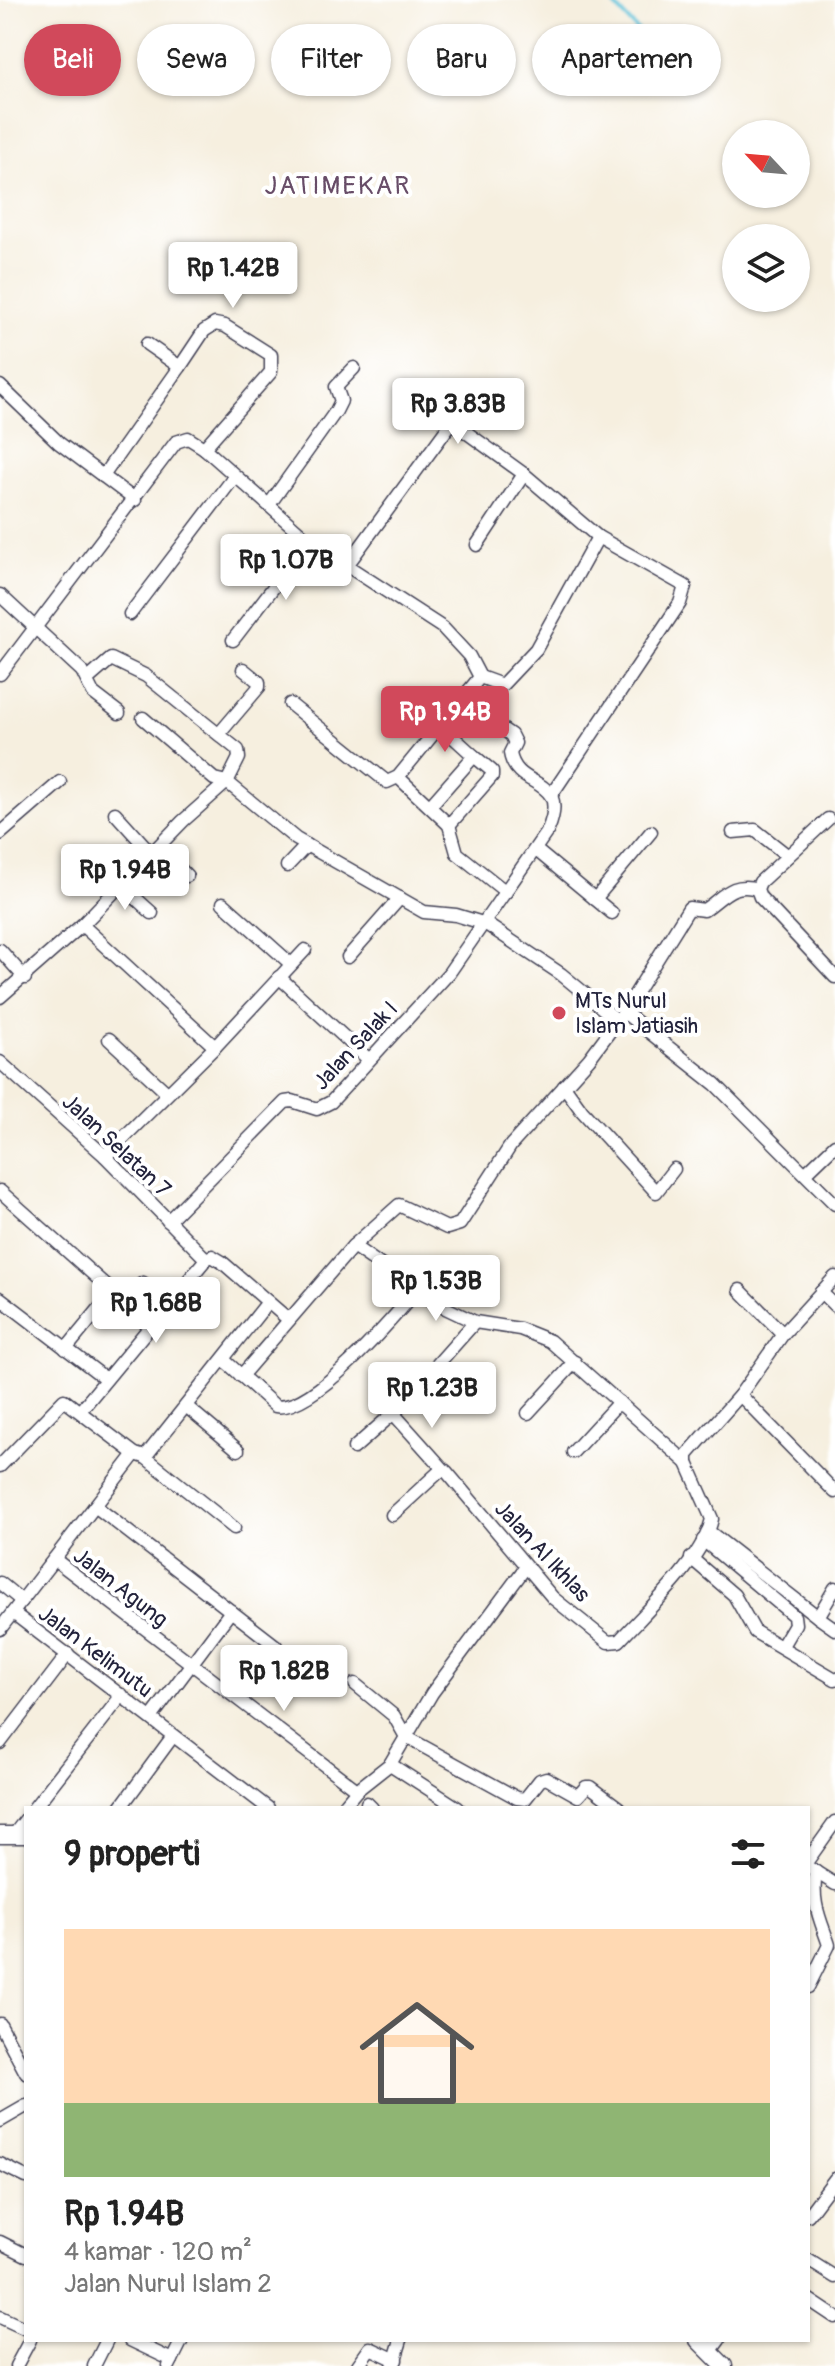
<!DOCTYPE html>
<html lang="id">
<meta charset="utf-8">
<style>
:root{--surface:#fff;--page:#f6f6f6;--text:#222;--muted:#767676;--line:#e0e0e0;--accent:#d1495b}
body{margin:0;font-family:Pangolin,sans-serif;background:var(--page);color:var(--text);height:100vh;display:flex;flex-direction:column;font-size:30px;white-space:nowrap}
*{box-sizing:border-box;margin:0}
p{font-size:26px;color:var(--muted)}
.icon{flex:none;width:44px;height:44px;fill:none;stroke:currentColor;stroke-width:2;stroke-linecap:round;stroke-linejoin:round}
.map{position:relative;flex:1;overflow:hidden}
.panel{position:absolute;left:24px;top:1806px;width:786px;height:536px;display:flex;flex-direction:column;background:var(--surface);border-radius:0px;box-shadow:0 2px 6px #0004}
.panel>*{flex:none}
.banner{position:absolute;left:24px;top:24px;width:788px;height:72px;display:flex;gap:16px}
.needle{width:52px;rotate:296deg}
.tools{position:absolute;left:722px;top:120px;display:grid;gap:16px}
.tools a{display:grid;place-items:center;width:88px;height:88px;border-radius:50%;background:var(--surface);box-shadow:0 2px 6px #0004;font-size:40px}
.price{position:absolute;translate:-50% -68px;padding:0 18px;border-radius:8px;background:#fff;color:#222;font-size:26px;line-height:52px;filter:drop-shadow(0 2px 4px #0008)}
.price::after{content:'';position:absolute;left:50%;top:48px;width:24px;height:18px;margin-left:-12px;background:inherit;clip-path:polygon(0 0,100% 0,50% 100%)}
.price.on{background:var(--accent);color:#fff}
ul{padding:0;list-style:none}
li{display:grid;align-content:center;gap:16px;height:424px;padding:0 40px}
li+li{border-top:2px solid var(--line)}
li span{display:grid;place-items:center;height:248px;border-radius:0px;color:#555}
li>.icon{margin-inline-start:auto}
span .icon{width:144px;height:144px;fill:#fffc;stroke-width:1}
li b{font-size:34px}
h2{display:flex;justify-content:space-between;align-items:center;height:96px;padding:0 40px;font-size:34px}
.tag{padding:0 28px;border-radius:36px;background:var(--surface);box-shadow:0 2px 6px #0004;font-size:28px;line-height:72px}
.tag.on{background:var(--accent);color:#fff}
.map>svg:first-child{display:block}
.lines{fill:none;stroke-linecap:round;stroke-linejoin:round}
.stream{stroke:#5ec4db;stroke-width:4}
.minor-casing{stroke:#424154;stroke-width:15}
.tertiary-casing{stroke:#424154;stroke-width:19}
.minor{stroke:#fff;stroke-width:12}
.tertiary{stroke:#fff;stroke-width:16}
.poi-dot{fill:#d1495b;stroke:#fff;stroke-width:3}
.labels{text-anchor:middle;stroke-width:8;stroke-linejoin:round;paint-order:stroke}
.poi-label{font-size:22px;fill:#22223b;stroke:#fff;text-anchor:start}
.street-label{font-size:22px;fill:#22223b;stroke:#fff}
.quarter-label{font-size:26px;letter-spacing:2px;fill:#684d68;stroke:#fff}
</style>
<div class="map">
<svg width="835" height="2366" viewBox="0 0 835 2366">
<rect width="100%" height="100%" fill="#fff"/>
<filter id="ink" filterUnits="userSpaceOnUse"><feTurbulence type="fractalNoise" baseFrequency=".0125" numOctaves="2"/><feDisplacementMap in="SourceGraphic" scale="16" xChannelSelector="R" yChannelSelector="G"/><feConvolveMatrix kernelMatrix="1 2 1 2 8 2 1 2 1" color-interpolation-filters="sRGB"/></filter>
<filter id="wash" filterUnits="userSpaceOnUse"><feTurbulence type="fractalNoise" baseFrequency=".006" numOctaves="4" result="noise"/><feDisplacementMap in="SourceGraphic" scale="32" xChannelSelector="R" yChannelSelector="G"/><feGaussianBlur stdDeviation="1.8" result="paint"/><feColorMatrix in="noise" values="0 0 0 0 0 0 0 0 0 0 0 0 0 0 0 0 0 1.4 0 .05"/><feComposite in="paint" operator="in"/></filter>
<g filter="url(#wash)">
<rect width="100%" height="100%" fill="#f6efdf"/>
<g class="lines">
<path class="stream" d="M610 0 641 34"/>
</g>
</g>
<g filter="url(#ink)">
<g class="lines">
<g class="minor-casing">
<g id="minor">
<path d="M147 344 180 367 204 331 215 324 225 326 271 355V372L204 448"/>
<path d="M0 386 59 443 135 500"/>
<path d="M103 476 180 367"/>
<path d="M269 505 336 411 341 401 336 387 354 368"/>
<path d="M477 545 524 474"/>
<path d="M345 568 452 422 524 474 598 537 685 586 680 603 552 794"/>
<path d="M0 595 82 671 93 693 119 713"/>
<path d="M130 614 235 476"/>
<path d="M233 640 309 541"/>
<path d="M0 674 176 442 188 438 204 448 309 541 443 628 469 656 480 677"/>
<path d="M480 677 502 685 536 649 598 537"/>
<path d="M290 704 387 782 398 777 480 677"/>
<path d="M143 718 214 779 227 782"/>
<path d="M441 726 474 756"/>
<path d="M219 734 259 687V682L243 669"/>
<path d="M398 777 449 825 457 853 506 892"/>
<path d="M227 782 296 839 424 912 456 915 486 924 561 974 618 1021"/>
<path d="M430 806 474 756 492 771V776L449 825"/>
<path d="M115 813 152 854"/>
<path d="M828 819 760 882 757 889 760 897 835 977"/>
<path d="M733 832 755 830 788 856"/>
<path d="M0 834 60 782"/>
<path d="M159 847 187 876"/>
<path d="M536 850 612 913"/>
<path d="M287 866 307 845"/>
<path d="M121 885 152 913"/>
<path d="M595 899 651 832"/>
<path d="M223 903 291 964"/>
<path d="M82 925 215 1047"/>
<path d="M0 950 25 978"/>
<path d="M348 957 400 898"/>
<path d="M279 977 367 1058"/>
<path d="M0 997 82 925 183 821 227 782 239 758 238 750 146 676 111 659 88 679"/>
<path d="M624 1012 689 908 704 910C723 897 733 881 757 889"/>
<path d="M109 1039 167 1093"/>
<path d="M0 1062 105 1156 206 1259"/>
<path d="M564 1086 582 1111 656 1192 674 1169"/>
<path d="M105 1156 215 1047 305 950"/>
<path d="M806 1173 835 1145"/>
<path d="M0 1191 113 1292 127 1295 143 1283 167 1302"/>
<path d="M168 1221 285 1102 292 1101 317 1109 331 1102 449 973 548 830C571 774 516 792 510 753L515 743 511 735 459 699"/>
<path d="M353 1246 435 1303 475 1322 520 1329 550 1341 687 1463"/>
<path d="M206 1259 212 1256 222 1262 289 1320"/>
<path d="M740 1290 783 1334"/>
<path d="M821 1292 835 1306"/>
<path d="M0 1298 106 1379"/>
<path d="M66 1349 113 1292"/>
<path d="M224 1360 275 1406C311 1415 395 1316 418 1289"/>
<path d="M241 1376 353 1246 399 1205 447 1228 460 1224 511 1145 589 1059 624 1012 715 1084 835 1204"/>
<path d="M740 1395 835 1492"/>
<path d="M186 1406 238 1450"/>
<path d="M81 1410 206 1259"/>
<path d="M393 1413 444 1470"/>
<path d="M528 1413 575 1362"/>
<path d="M354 1448 396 1411 475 1322"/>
<path d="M573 1452 619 1402"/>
<path d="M145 1457 268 1302"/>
<path d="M0 1466 64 1400 135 1454 145 1457 234 1528"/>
<path d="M95 1506 276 1646"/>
<path d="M392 1515 440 1471H446L553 1598 608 1642 619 1641C647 1610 703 1560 712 1519L687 1463V1455L740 1395 783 1334 835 1277"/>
<path d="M708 1531 818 1617"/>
<path d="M703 1540 794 1616 795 1624 782 1646"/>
<path d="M691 1558 734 1595 755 1632 835 1679"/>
<path d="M54 1559 357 1790"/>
<path d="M525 1568 432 1693 406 1737 517 1798 525 1799 540 1780 546 1778 578 1796 586 1787H591L619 1808"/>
<path d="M0 1583 22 1601"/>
<path d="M835 1588 818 1617 835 1629"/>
<path d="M13 1613 268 1808"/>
<path d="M0 1629 135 1454"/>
<path d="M151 1718 231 1611"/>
<path d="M0 1743 68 1654"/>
<path d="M390 1764 458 1808"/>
<path d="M367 1803 372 1808"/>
<path d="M34 1808 122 1695"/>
<path d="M120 1808 173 1736"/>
<path d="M342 1808 357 1790 390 1764 406 1737 394 1716 355 1684"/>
<path d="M13 1836 26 1819"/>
<path d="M808 1860 835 1822"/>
<path d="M811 1869 835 1884"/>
<path d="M808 1987 829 1945C820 1918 811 1903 816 1872"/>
<path d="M0 2024 26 2073"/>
<path d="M0 2121 26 2106"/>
<path d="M0 2164 26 2177"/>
<path d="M808 2215 835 2179"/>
<path d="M0 2242 26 2255"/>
<path d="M808 2260 835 2277"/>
<path d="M808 2299 835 2317"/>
<path d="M0 2317 26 2329"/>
<path d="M130 2340 172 2360"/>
<path d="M710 2352 719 2340"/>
<path d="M358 2365 370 2348 396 2360"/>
<path d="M16 2366 30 2340"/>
<path d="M94 2366 107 2340"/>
<path d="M169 2366 182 2340"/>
<path d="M393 2366 401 2340"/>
</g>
</g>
<g class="tertiary-casing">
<g id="tertiary">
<path d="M0 1835H26"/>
<path d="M698 2340 724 2366"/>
</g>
</g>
<use href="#minor" class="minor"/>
<use href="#tertiary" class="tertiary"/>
</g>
</g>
<circle class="poi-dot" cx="559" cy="1013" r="8"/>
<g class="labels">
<g class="poi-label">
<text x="575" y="1008">MTs Nurul<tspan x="575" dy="25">Islam Jatiasih</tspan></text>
</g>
<g class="street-label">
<text transform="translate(355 1045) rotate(-47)" y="8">Jalan Salak I</text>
<text transform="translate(117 1145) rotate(43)" y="8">Jalan Selatan 7</text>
<text transform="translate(543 1551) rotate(47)" y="8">Jalan Al Ikhlas</text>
<text transform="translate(121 1587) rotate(38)" y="8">Jalan Agung</text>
<text transform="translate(96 1651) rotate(37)" y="8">Jalan Kelimutu</text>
</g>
<g class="quarter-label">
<text x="338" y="194">JATIMEKAR</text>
</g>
</g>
</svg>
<div class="tools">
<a><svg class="needle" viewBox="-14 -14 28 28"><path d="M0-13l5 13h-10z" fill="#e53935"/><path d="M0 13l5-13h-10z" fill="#767676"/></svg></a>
<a><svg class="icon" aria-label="layers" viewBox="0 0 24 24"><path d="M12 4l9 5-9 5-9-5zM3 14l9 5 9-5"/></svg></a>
</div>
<b class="price" style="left:233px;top:310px">Rp 1.42B</b>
<b class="price" style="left:458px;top:446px">Rp 3.83B</b>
<b class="price" style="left:286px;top:602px">Rp 1.07B</b>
<b class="price on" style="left:445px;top:754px">Rp 1.94B</b>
<b class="price" style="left:125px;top:912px">Rp 1.94B</b>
<b class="price" style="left:436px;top:1323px">Rp 1.53B</b>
<b class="price" style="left:156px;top:1345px">Rp 1.68B</b>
<b class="price" style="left:432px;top:1430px">Rp 1.23B</b>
<b class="price" style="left:284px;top:1713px">Rp 1.82B</b>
<div class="banner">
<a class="tag on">Beli</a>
<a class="tag">Sewa</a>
<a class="tag">Filter</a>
<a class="tag">Baru</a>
<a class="tag">Apartemen</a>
</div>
<section class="panel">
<h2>9 properti<svg class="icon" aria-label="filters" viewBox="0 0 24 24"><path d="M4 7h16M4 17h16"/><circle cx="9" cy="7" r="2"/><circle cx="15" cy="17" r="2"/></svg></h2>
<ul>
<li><span style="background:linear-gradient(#ffd9b3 70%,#8fb573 0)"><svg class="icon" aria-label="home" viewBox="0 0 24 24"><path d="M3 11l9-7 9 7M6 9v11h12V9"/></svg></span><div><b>Rp 1.94B</b><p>4 kamar · 120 m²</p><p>Jalan Nurul Islam 2</p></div></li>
</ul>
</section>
</div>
